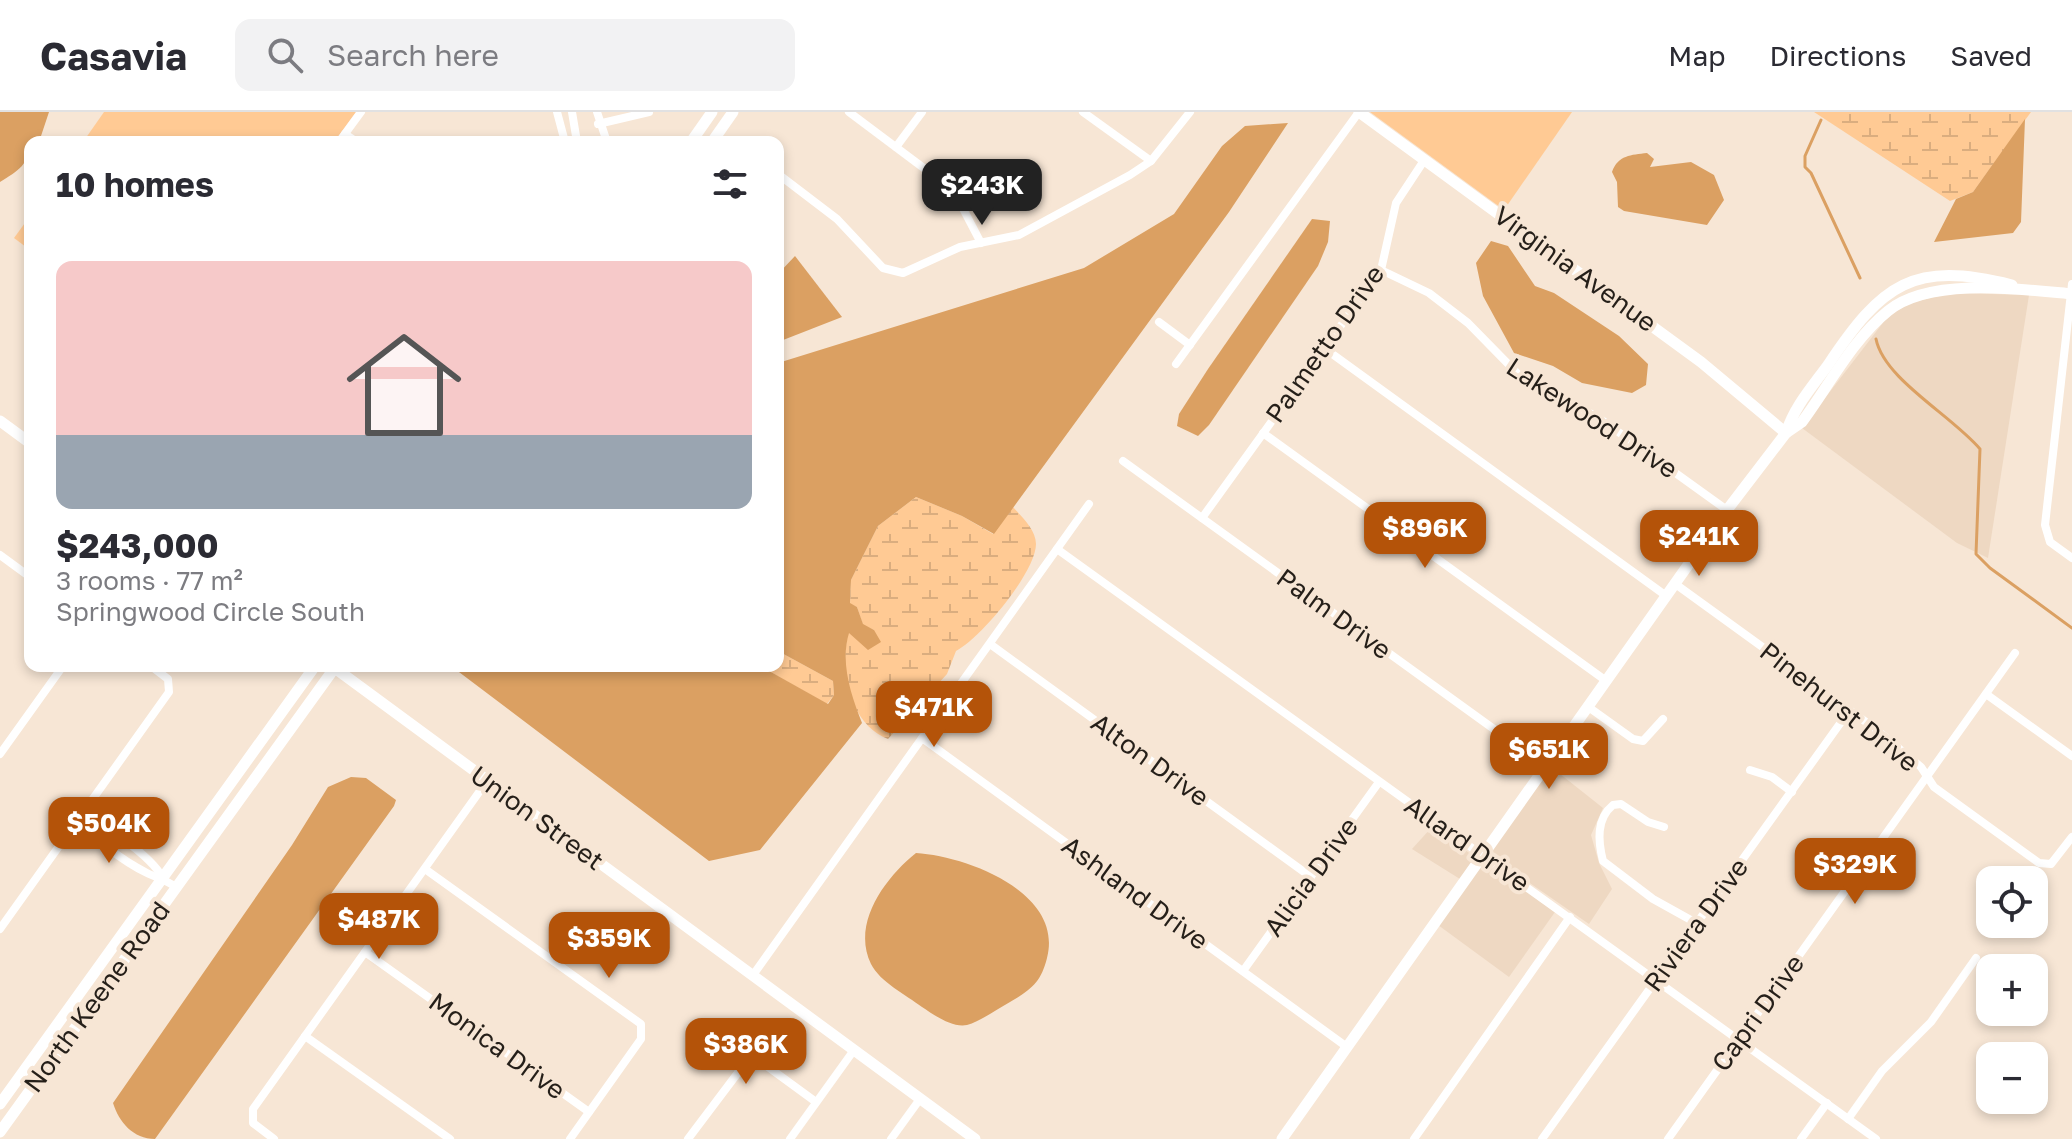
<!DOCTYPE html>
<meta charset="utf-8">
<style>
:root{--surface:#fff;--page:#f2f2f3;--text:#2b2b33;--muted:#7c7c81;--line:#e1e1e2;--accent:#b45309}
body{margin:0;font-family:"Golos Text",sans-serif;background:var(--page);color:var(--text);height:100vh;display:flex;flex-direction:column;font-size:30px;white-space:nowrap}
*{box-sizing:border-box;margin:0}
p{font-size:26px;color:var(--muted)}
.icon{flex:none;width:44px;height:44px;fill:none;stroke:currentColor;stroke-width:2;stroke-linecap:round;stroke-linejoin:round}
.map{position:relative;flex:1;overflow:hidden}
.drawer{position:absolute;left:24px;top:24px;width:760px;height:536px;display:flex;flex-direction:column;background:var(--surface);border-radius:16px;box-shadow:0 4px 12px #0003}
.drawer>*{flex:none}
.buttons{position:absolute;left:1976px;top:754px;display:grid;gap:16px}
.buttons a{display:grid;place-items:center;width:72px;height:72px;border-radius:16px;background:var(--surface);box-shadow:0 4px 12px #0003;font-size:40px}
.price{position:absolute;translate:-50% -68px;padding:0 18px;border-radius:16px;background:var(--accent);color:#fff;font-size:26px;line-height:52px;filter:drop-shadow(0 2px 4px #0008)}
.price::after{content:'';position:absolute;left:50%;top:48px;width:24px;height:18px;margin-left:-12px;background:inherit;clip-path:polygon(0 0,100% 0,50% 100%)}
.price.selected{background:#222;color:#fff}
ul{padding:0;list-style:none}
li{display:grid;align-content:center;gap:16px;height:424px;padding:0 32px}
li span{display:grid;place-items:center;height:248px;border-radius:16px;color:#555}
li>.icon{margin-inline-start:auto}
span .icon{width:144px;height:144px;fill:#fffc;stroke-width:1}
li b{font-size:34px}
h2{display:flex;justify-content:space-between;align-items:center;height:96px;padding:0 32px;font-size:34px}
header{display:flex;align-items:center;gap:48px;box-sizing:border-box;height:112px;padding:0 40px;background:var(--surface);border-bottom:2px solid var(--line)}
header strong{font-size:38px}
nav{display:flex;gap:44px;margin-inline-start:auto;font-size:28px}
.search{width:560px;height:72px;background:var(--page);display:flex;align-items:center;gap:20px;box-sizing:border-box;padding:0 28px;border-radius:16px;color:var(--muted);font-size:30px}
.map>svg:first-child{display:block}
.built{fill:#eed8c2}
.wetland{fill:url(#wetland-marsh)}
.green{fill:#ffca94}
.water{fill:#dba062}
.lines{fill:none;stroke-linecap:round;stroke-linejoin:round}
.stream{stroke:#dba062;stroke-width:3}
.street{stroke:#fff;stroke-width:8}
.secondary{stroke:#fff;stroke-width:11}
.labels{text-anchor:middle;stroke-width:8;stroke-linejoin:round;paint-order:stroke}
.street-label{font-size:26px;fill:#251f19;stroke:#f7e6d5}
</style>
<header>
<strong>Casavia</strong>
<div class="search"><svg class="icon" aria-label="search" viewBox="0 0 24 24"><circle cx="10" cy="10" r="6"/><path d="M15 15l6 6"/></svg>Search here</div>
<nav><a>Map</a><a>Directions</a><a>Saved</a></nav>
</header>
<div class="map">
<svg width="2072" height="1027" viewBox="0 0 2072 1027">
<defs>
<pattern id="wetland-marsh" width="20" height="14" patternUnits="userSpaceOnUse" patternTransform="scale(2)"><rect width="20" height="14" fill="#ffca94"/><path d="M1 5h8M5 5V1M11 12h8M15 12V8" fill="none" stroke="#daad7f"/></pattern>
</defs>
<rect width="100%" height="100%" fill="#f7e6d5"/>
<g class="built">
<path d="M1953 181 2029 183 1988 446 1957 431 1802 316 1889 203 1912 190Z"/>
<path d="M1550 654 1603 696 1591 723 1599 751 1612 777 1589 812 1488 742Z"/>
<path d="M1432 715 1475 745 1460 767 1412 737Z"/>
<path d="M1483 750 1555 800 1509 865 1438 813Z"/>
</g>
<g class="wetland">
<path d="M1814 0H2031L1973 80 1950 89Z"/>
<path d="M916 385 962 404 993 422 1013 395C1022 405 1036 418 1036 432 1036 460 980 527 956 539L947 562 888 627C849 612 840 558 848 521L874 518 863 513 857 495 850 492 851 468 878 414Z"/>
<path d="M778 539 833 569 834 583 827 592 760 554H778Z"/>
</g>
<g class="green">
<path d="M104 0H356L334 30H83Z"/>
<path d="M1370 0H1572L1504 98Z"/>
<path d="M30 104V138L14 126Z"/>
</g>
<g class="water">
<path d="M0 0H49L39 30H30C30 52 18 59 0 70Z"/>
<path d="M2025 7 2021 110 2013 121 1934 130 1956 87 1973 80Z"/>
<path d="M1288 11 1229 100 994 422 962 404 916 385 878 414 851 468 850 491 857 495 863 512 874 518 881 530 868 538 849 521C840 551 851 583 862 611L760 738 709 749 451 554H760L828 592 834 583 833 569 778 539V251L1084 156 1174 102 1222 34 1245 14Z"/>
<path d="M1647 41 1654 47 1650 55 1691 50 1714 63 1724 88 1707 113 1624 99 1618 95 1617 70 1612 60C1618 43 1631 43 1647 41Z"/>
<path d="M1312 107 1330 109 1328 130 1318 154 1209 313 1198 324 1177 314 1179 302 1208 257Z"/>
<path d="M1491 129 1508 134 1535 174 1554 181 1619 224 1648 252 1646 273 1632 281 1582 271 1553 254 1514 241 1483 184 1476 151Z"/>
<path d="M795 144 842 205 778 230V162Z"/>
<path d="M351 665 366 666 396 688 394 694 155 1027C133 1027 119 1010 113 991L292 733 328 675Z"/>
<path d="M916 741C966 744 1064 780 1047 846 1041 870 1032 877 1010 890 997 897 981 909 967 913 952 916 934 903 922 895 906 883 880 870 871 852 851 811 886 765 916 741Z"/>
</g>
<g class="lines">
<g class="stream">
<path d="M1821 8 1805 44V55L1811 61 1860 166"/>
<path d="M1876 227C1884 267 1951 303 1980 337L1976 442 1990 456 2072 516"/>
</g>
<g class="street">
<path d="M557 0 565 30"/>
<path d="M572 0 577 30"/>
<path d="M597 0 607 30"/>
<path d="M849 0 945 72 958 87 981 131"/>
<path d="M1083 0 1151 49"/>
<path d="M598 12 649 0"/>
<path d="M345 22 357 30"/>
<path d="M339 30 361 0"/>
<path d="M896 35 922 0"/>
<path d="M778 62 837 107 883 156 903 161 960 135 1019 123 1130 63 1151 49 1190 0"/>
<path d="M1381 158 1429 181 1468 211 1518 262 1599 306 1727 398"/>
<path d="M2072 172 2045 413 2050 430 2072 446"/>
<path d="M1159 210 1190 233"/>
<path d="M1324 236 1665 483"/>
<path d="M1176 252 1359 0"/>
<path d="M1263 321 1605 568"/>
<path d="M1123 349 1545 654"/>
<path d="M1202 406 1381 158 1396 91 1425 47"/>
<path d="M1057 437 1876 1027"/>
<path d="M0 443 30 465"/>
<path d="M1674 471 1877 618 1921 655 1934 675 2039 751 2051 752 2072 725"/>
<path d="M990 532 1311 765"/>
<path d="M1986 582 2072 644"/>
<path d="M1587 594 1633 627 1643 629 1663 607"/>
<path d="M922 626 1347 935"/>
<path d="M0 642 63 554"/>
<path d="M1750 658 1772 665 1792 680"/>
<path d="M80 706C92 727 125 750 147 761 157 766 166 768 176 775"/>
<path d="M80 706C104 709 151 745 163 766"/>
<path d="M1664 715 1648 710 1621 692 1613 693C1596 707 1598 729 1603 749L1653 787 1698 812"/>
<path d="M425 757 641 912V927L570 1027"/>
<path d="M0 817 169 580 168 567 151 554"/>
<path d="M365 840 589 1000"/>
<path d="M1243 859 1379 670"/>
<path d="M753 863 1089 392"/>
<path d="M305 924 450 1027"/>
<path d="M1848 1007 1882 959 1931 910 1976 846"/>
<path d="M274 1027 253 1011V997L487 669"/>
<path d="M688 1027 746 950 764 952 816 990"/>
<path d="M790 1027 854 938"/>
<path d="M891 1027 920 987"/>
<path d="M1414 1027 1570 805"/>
<path d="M1542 1027 1849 599"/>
<path d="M1668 1027 2015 541"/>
<path d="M1801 1027 1827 991"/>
</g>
<g class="secondary">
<path d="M1359 0 1701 250 1786 321"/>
<path d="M691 30 712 0"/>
<path d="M712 30 733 0"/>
<path d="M0 309 30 331"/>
<path d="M1786 321C1794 295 1812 275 1828 253 1882 172 1913 148 2012 173"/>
<path d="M332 554 975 1027"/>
<path d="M0 992 315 554"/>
<path d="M0 1020 336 554"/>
<path d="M1282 1027 1727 398 1786 321 1802 310C1828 275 1853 227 1888 199 1930 165 2020 177 2072 182"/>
</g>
</g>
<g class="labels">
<g class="street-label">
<text transform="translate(1575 157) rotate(36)" y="9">Virginia Avenue</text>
<text transform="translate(1325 232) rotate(-55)" y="9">Palmetto Drive</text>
<text transform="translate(1592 306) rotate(33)" y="9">Lakewood Drive</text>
<text transform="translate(1334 502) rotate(36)" y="9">Palm Drive</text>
<text transform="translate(1839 595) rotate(38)" y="9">Pinehurst Drive</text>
<text transform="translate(1150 648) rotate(36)" y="9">Alton Drive</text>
<text transform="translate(537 706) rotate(36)" y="9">Union Street</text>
<text transform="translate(1467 732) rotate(35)" y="9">Allard Drive</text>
<text transform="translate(1311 765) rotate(-54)" y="9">Alicia Drive</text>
<text transform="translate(1135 781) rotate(36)" y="9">Ashland Drive</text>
<text transform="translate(1696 813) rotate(-54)" y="9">Riviera Drive</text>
<text transform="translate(97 885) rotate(-54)" y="9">North Keene Road</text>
<text transform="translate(1758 901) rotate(-54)" y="9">Capri Drive</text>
<text transform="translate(497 934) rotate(36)" y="9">Monica Drive</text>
</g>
</g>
</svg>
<div class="buttons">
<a><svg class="icon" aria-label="locate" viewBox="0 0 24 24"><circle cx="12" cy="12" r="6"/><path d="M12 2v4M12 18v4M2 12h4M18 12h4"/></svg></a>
<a>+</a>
<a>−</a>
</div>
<b class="price selected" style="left:982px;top:115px">$243K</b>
<b class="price" style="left:1425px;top:458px">$896K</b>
<b class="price" style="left:1699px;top:466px">$241K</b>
<b class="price" style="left:934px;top:637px">$471K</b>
<b class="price" style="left:1549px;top:679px">$651K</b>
<b class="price" style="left:109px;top:753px">$504K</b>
<b class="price" style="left:1855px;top:794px">$329K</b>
<b class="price" style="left:379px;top:849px">$487K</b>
<b class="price" style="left:609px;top:868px">$359K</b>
<b class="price" style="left:746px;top:974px">$386K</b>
<section class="drawer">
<h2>10 homes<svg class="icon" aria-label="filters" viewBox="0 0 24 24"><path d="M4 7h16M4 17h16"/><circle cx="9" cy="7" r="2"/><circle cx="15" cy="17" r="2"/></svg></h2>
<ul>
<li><span style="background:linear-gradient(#f6c9c9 70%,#9aa5b1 0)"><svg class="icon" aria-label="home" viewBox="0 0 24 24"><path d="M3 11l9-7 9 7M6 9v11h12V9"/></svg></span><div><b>$243,000</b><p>3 rooms · 77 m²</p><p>Springwood Circle South</p></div></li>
</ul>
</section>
</div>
